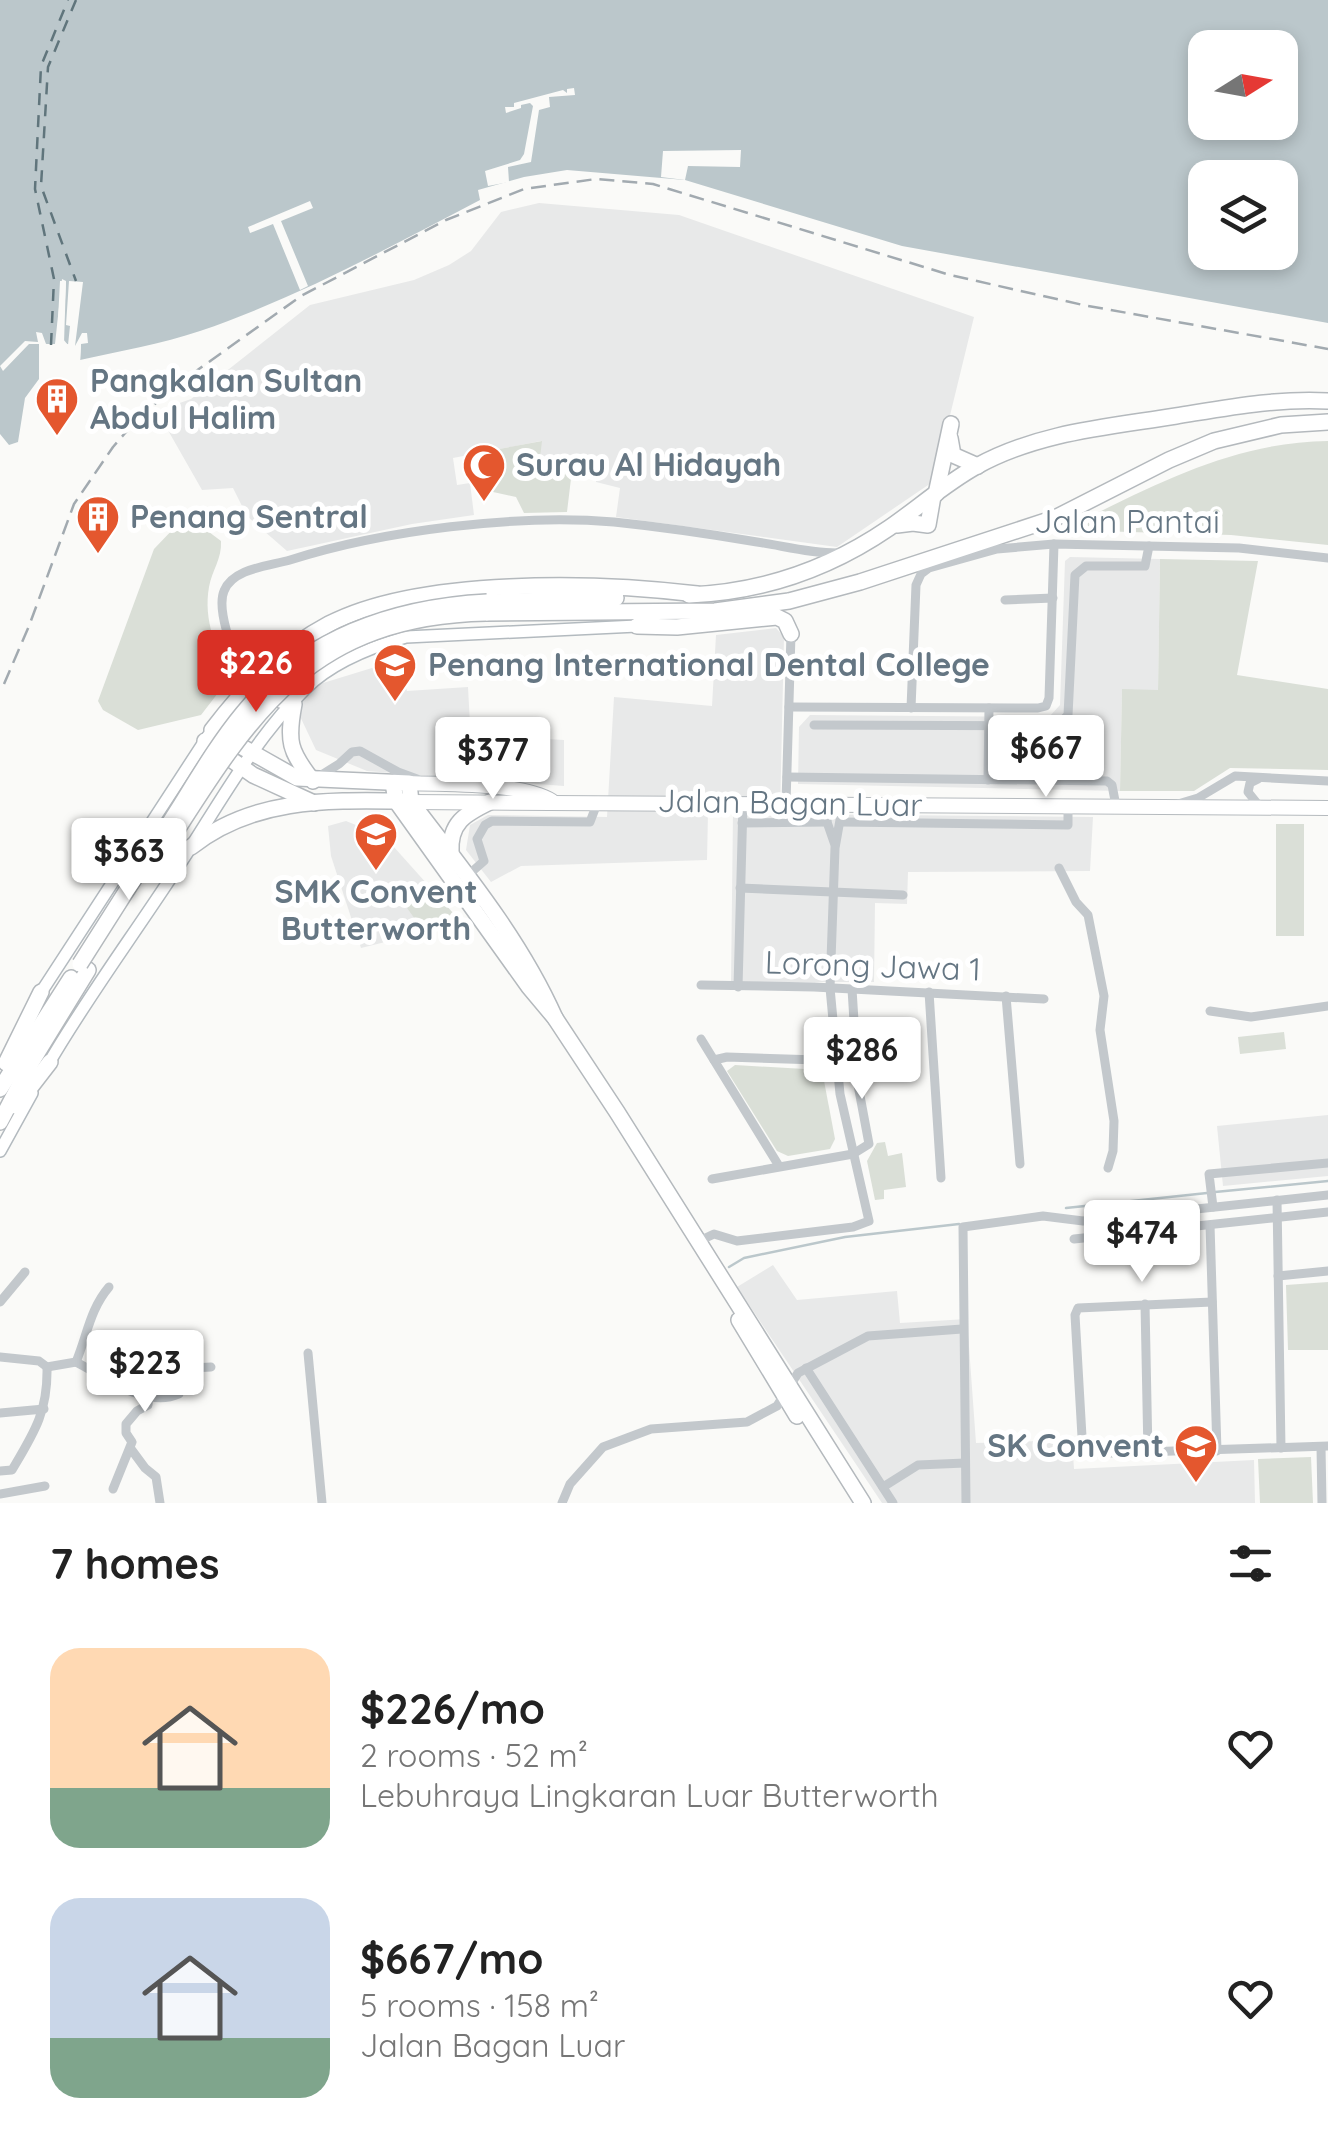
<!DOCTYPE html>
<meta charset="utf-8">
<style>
:root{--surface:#fff;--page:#f6f6f6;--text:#222;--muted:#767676;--accent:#d93025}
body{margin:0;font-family:Quicksand,sans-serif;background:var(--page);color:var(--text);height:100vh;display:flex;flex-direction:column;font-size:38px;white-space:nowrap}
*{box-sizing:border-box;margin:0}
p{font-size:32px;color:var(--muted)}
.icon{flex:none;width:55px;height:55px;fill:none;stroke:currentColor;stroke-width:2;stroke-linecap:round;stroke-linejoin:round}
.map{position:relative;height:1503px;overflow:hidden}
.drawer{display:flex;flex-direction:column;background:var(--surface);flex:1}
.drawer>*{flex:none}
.needle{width:65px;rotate:79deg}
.fabs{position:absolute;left:1188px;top:30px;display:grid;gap:20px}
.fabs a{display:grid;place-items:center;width:110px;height:110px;border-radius:20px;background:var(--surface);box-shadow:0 5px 15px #0003;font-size:50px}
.price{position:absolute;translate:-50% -85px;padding:0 22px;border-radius:10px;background:#fff;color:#222;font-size:32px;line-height:65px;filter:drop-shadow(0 2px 5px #0008)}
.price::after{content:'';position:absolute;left:50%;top:60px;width:30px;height:22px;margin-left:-15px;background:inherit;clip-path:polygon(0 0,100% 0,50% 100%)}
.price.active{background:var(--accent);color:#fff}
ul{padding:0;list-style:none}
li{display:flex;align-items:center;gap:30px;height:250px;padding:0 50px}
li span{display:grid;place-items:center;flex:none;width:280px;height:200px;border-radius:30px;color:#555}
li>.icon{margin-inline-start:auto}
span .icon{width:120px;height:120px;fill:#fffc;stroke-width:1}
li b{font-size:42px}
h2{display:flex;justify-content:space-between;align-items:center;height:120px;padding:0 50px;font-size:42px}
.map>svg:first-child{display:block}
.built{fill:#e8e9e9}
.green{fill:#dadfd7}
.water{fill:#bbc7cb;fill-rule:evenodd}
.pier{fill:#fafaf8}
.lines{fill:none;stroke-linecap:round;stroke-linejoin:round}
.stream{stroke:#bbc7cb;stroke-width:2.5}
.ferry{stroke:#60757c;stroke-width:2.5;stroke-dasharray:12 10;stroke-linecap:butt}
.secondary-casing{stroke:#b3babf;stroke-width:14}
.primary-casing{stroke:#b5babe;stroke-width:16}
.highway-casing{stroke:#b4b9bd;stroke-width:18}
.street{stroke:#c3c8cc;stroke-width:9}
.secondary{stroke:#fff;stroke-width:11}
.primary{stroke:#fff;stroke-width:14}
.highway{stroke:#fff;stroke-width:15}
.rail{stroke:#a2aab0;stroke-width:2.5;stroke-dasharray:15 8;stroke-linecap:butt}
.highway-bridge-casing{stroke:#b4b9bd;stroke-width:18;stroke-linecap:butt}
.highway-bridge{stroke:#fff;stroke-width:15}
.labels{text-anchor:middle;stroke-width:10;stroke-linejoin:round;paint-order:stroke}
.poi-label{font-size:32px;font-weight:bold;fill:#657683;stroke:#fff;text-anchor:start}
.street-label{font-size:32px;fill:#657683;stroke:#fff}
</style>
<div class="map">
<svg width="1328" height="1503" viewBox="0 0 1328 1503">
<rect width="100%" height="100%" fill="#fafaf8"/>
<g class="built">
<path d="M539 203 679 215 974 317 934 481 837 547 616 517 620 488 596 482 598 457 584 456 573 462 540 458 541 441 453 458 457 485 470 483 474 515 412 524 287 551 247 516 233 488 202 490 157 411 191 399 310 305 414 280 449 265 471 251 501 212Z"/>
<path d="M1070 557 1160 559 1158 690H1122L1120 791 798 784 799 727 810 715 1049 717 1060 705 1065 561Z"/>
<path d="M776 628 784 637 780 814 1093 817 1090 871 908 872 907 904 875 903 874 982H731L733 812 708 813 707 860 521 866 491 882 466 850 470 825 488 815 607 817 614 697 712 706 716 635Z"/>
<path d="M398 660 407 691 468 687 471 743 530 738 564 740V786L367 771 316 750 297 710 310 687Z"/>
<path d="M346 821 373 832 393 846 462 923 361 948 331 856 328 826Z"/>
<path d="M1328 1115V1176L1223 1186 1217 1126Z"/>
<path d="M773 1265 797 1300 897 1291 900 1323 967 1319 976 1443 1072 1440 1074 1469 1254 1460 1255 1503H882L737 1287Z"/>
</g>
<g class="green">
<path d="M542 441 540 458 573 462 567 512 524 513 516 497 475 488 483 452Z"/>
<path d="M1328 441V545L1231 535 1063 530C1148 488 1231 442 1328 441Z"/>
<path d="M177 525 205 529 221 541C222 559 212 570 209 587 203 621 217 648 228 680L201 715 138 730 103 710 98 701 154 549Z"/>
<path d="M1160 559 1258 561 1237 675 1328 689V770L1230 768 1194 791H1120L1122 689 1158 690Z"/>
<rect x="1276" y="824" width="28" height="112"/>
<path d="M430 888 462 923 425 933 402 901Z"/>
<path d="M1284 1032 1286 1049 1240 1054 1238 1037Z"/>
<path d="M735 1065 822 1070 835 1139 830 1149 788 1156 777 1151 727 1071Z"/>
<path d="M885 1142 888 1156 902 1153 906 1187 884 1190V1199L875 1200 867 1161 877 1143Z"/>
<path d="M1328 1282V1350H1288L1286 1285Z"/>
<path d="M1311 1457 1313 1503H1260L1258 1459Z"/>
</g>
<path class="water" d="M0 0H1328V323L902 246 685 180 567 170 524 177 478 190 480 200C390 247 297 298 200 331 162 344 120 351 80 360L81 344 86 333 77 347 64 343 66 281H60L57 339 55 345 39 343V379L25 398 18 442 9 445 0 434ZM1205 48H1280V122H1205ZM1205 178H1280V252H1205Z"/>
<g class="pier">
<path d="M574 88 575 95 549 97 550 107 539 110 531 162 508 167 509 182 488 186 485 171 520 160 524 154 533 106 530 103 521 105V108L506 113 505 107H514V103L563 90 567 93V89Z"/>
<path d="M741 150 740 167 688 166 685 180 661 177 663 151Z"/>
<path d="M310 201 313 208 281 221 308 286 300 290 273 224 250 233 248 227Z"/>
<path d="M62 279 66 281 63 339 68 345 70 326 66 325 69 281 83 282 75 346 82 333H87L88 343 81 344 80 365 75 362V352L60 346 52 350 45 349V369H40V344H29L3 371 0 366 25 341 38 342 36 332 42 333 46 344H55Z"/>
</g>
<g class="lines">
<g class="stream">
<path d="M1215 1192 1328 1181"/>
<path d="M1066 1208 1207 1193"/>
<path d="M729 1267 744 1258 845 1237 959 1224"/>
</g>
<g class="ferry">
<path d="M76 0 48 67 41 186 76 281"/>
<path d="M51 345 54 279 35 189 41 66 68 0"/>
</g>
<g class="secondary-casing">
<g id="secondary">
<path d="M38 997 208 736"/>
<path d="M46 1068C84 1002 130 940 172 876 215 812 250 744 305 689 331 663 371 647 406 637L637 626"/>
<path d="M0 1151 32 1093"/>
</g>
</g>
<g class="primary-casing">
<g id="primary">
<path d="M409 783C447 785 521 782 552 801"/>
<path d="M411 802 1328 808"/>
</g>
</g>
<g class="highway-casing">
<g id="highway">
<path d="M950 438 953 455 978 466"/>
<path d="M936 494 951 424"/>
<path d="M897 525 913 523 928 525 933 496"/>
<path d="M689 595C763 592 829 569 889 528 918 508 946 483 977 466 1039 432 1108 427 1176 416 1226 408 1277 398 1328 401"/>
<path d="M487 602 616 598"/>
<path d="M486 613 715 611 789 601 860 582 1055 518 1169 460 1214 441 1281 425 1328 422"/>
<path d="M637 626 677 627 777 617 785 621 791 634"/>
<path d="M266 691 274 698 294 704C287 741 289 751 313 781"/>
<path d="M205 741 253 775 314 803"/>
<path d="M393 783 396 801 529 987 555 1018 617 1112 863 1503"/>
<path d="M191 847C253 798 327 800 402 801"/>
<path d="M451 853C449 823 465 814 490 802"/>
<path d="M555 1018C520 939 463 870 411 802L409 783 297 778 212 730C245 687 280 650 329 624 420 577 597 582 697 594"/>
<path d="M6 1063 41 992"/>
<path d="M0 1089 71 978"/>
<path d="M16 1106 50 1062"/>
<path d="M0 1122 31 1063 88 970"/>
<path d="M739 1320 797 1416"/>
</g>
</g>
<g class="street">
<path d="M1005 600 1053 598"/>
<path d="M246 686C238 664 215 612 224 591 233 568 270 566 290 560 384 530 516 514 614 522 662 527 710 534 757 542 784 546 813 554 840 553"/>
<path d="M789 707 1038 708 1046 706 1049 698 1054 544"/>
<path d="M911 708 916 585 921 574 929 568 997 549 1054 544 1239 548 1328 558"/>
<path d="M814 725 1057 726 1068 715 1075 575 1086 566H1145L1149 546"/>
<path d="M787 777 1107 781 1112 785 1116 806"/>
<path d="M315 779 339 764 352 752 360 751 398 772 417 779"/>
<path d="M1258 779 1250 783 1248 792 1260 807"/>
<path d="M988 780 989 708"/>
<path d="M786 803 791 634"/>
<path d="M828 803 827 822 835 845"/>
<path d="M1178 804 1198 798 1235 776 1328 781"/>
<path d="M842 822 1068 825V805"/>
<path d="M742 823 827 822"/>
<path d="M1059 868 1076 902 1088 915 1104 996 1100 1030 1114 1121 1113 1151 1108 1168"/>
<path d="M467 876 484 861 477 839 485 825 492 821 590 822 598 801"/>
<path d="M740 888 903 895"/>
<path d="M701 985 814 987 1044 999"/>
<path d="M738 987 743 803"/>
<path d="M929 992 941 1178"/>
<path d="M1006 996 1020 1164"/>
<path d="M1210 1011 1251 1017 1328 1006"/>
<path d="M701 1039 779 1166"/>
<path d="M714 1060 727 1057 818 1060"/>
<path d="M712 1179 853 1154 869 1144 858 1085 852 989"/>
<path d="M1277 1200 1281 1448"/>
<path d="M1213 1207 1209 1174 1328 1163"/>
<path d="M1210 1225 1217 1451"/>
<path d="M1074 1239 1328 1212"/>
<path d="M697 1242 714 1234 737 1241 853 1227 869 1221 840 1094 830 988 835 848 843 803"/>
<path d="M1278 1276 1328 1271"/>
<path d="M0 1302 25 1272"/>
<path d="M1212 1302 1078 1308 1075 1315 1083 1454 1328 1446"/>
<path d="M1145 1304 1148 1454"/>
<path d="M308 1353 322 1503"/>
<path d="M0 1357 39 1361 47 1367 76 1362C87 1336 90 1309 109 1287"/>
<path d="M76 1362C105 1377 146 1409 179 1394L181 1383 192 1368 211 1367"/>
<path d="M806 1368 893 1503"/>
<path d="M155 1396 160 1392 174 1358"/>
<path d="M0 1413 44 1409"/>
<path d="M1321 1447 1322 1503"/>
<path d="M131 1449 145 1468 156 1477 160 1503"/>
<path d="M0 1471 12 1470C34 1433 48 1412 47 1367"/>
<path d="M883 1487 918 1465 965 1463"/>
<path d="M113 1489 132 1442 126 1433V1424L137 1411 148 1405 149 1396"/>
<path d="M0 1494 45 1486"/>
<path d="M562 1503 570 1484 603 1447 651 1429 747 1422 777 1406 798 1373 868 1336 962 1329"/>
<path d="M966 1503 963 1227 1043 1216 1083 1221 1328 1195"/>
</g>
<use href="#secondary" class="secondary"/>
<use href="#primary" class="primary"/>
<use href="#highway" class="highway"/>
<path class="rail" d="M4 684 29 626 74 504 113 447 139 417 185 379 301 296 446 220 524 189 596 179 653 184 950 275 1083 305 1328 349"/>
<g class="highway-bridge-casing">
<g id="highway-bridge">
<path d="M152 869C243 728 298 617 486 613"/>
<path d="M80 964C113 912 146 860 179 808 199 776 219 742 243 713 304 638 393 607 487 602"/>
</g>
</g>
<use href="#highway-bridge" class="highway-bridge"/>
</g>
<defs>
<g id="building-pin" transform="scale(2.25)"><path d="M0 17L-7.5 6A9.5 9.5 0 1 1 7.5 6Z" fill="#e4572e" stroke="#fff"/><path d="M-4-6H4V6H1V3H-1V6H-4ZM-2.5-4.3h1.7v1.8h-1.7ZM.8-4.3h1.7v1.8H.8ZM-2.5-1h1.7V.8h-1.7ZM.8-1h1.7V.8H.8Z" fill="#fff"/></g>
<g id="mosque-pin" transform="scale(2.25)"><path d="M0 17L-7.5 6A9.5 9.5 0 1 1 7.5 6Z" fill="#e4572e" stroke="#fff"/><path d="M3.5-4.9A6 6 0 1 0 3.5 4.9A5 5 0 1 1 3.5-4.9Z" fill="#fff"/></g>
<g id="university-pin" transform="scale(2.25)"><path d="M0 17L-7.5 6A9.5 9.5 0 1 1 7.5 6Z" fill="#e4572e" stroke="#fff"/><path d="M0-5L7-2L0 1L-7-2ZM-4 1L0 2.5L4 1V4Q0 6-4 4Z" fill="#fff"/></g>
<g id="school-pin" transform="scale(2.25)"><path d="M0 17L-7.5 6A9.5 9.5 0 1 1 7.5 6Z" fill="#e4572e" stroke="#fff"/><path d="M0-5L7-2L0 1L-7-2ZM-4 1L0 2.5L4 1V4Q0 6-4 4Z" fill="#fff"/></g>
</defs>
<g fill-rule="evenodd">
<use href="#building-pin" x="57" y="399"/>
<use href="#mosque-pin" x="484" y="465"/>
<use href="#building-pin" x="98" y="517"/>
<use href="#university-pin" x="395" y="665"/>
<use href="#school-pin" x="376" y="834"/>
<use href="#school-pin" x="1196" y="1446"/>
</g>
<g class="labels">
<g class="poi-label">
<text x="90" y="392">Pangkalan Sultan<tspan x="90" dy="37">Abdul Halim</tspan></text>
<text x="516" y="476">Surau Al Hidayah</text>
<text x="130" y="528">Penang Sentral</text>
<text x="428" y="676">Penang International Dental College</text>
<text x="376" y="903" text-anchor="middle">SMK Convent<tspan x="376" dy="37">Butterworth</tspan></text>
<text x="1164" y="1457" text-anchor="end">SK Convent</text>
</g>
<g class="street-label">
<text x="1127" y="533">Jalan Pantai</text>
<text transform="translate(790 803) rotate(1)" y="11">Jalan Bagan Luar</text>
<text transform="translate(873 966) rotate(2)" y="11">Lorong Jawa 1</text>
</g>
</g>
</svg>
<div class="fabs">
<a><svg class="needle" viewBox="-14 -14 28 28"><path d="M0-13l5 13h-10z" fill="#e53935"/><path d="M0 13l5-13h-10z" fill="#767676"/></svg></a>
<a><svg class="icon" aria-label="layers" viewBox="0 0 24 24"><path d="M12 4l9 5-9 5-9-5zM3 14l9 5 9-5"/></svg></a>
</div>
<b class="price active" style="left:256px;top:715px">$226</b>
<b class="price" style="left:1046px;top:800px">$667</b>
<b class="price" style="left:493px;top:802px">$377</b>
<b class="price" style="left:129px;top:903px">$363</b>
<b class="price" style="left:862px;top:1102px">$286</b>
<b class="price" style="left:1142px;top:1285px">$474</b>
<b class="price" style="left:145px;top:1415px">$223</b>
</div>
<section class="drawer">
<h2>7 homes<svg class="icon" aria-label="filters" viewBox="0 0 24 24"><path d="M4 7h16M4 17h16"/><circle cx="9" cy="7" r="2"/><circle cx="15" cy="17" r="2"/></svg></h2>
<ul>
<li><span style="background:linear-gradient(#ffd9b3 70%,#7fa58c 0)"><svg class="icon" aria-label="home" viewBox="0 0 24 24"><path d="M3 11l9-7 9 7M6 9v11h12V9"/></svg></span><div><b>$226/mo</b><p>2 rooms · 52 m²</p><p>Lebuhraya Lingkaran Luar Butterworth</p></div><svg class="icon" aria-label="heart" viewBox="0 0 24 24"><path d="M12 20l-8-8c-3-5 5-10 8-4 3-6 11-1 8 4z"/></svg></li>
<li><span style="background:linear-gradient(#c9d6e8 70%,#7fa58c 0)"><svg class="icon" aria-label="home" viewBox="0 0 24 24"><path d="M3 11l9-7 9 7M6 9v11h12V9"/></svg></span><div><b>$667/mo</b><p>5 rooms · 158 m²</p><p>Jalan Bagan Luar</p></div><svg class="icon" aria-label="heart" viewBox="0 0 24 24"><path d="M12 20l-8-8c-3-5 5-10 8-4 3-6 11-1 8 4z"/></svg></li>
</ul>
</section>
